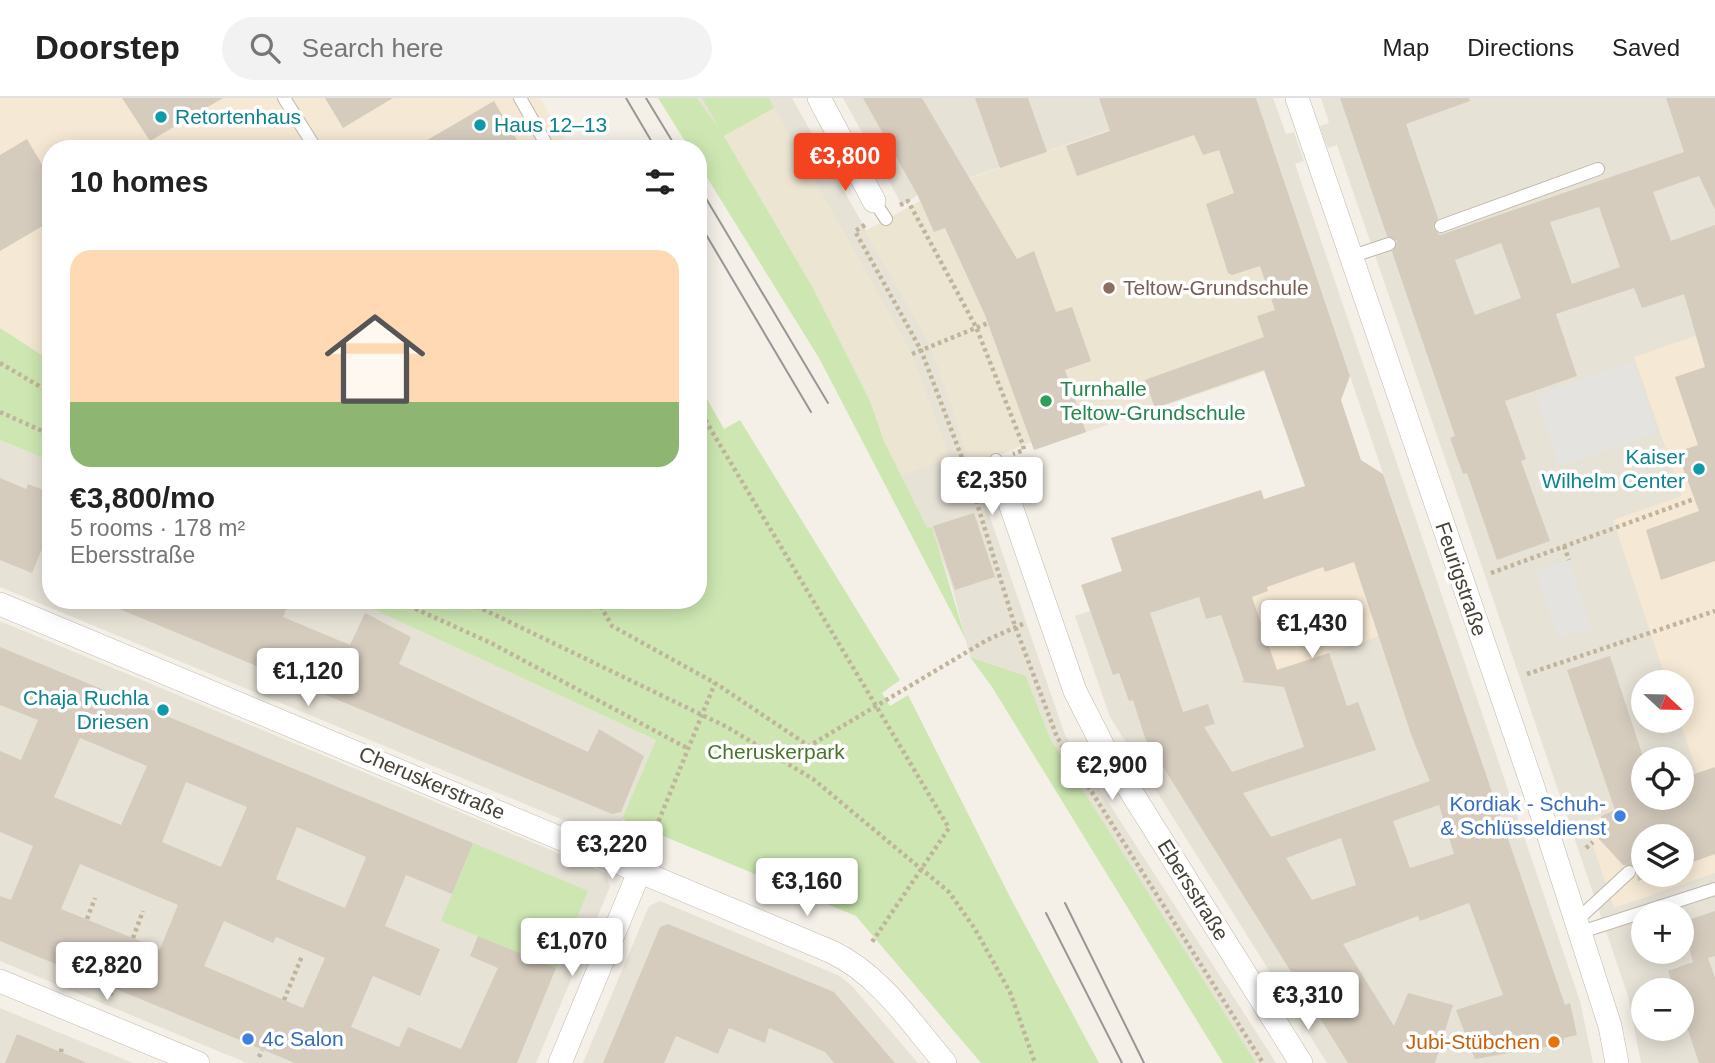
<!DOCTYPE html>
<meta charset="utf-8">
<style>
:root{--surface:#fff;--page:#f2f2f2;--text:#222;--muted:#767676;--line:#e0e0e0;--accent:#f4431f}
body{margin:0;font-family:Helvetica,sans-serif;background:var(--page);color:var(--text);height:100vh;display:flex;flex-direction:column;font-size:26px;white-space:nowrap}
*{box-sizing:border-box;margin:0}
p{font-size:23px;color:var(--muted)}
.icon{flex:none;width:38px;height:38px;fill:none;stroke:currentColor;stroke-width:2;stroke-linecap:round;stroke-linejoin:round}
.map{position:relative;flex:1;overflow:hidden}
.drawer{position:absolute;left:42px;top:42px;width:665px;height:469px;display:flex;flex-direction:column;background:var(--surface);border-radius:28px;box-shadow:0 4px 18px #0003}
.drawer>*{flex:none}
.needle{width:46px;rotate:112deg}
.controls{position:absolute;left:1631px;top:572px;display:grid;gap:14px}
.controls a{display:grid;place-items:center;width:63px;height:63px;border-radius:50%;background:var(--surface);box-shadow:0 4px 18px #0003;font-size:35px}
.price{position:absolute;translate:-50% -60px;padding:0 16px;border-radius:7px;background:#fff;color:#222;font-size:23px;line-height:46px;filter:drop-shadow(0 2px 4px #0008)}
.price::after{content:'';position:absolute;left:50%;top:42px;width:21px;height:16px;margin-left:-10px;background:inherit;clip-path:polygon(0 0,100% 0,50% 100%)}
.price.current{background:var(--accent);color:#fff}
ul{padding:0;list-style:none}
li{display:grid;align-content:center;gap:14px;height:371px;padding:0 28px}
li+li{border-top:2px solid var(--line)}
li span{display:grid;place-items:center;height:217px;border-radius:21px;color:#555}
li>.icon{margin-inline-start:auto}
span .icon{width:126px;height:126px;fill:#fffc;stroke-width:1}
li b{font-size:30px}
h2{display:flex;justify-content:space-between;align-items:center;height:84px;padding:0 28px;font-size:30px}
header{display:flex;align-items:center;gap:42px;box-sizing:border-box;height:98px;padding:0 35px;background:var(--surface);border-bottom:2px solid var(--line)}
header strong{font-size:33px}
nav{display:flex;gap:38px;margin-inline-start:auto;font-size:24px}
.search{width:490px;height:63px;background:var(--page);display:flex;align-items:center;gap:18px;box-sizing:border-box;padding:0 24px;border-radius:38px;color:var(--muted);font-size:26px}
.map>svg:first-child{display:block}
.residential{fill:#e7e2d6;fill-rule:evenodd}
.commercial{fill:#f5e8d4;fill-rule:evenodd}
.education{fill:#ece5d2}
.green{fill:#cee7b2}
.parking{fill:#e5e3e0}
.building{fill:#d5ccbe;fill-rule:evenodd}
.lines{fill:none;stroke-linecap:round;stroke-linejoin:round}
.lane-casing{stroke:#bfb8ab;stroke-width:14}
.street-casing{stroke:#bfb8ab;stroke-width:24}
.path{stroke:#c0b49c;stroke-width:4.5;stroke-dasharray:3.5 3.5;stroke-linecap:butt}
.lane{stroke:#fff;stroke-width:12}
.street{stroke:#fff;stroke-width:23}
.tram{stroke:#979797;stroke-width:2}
.culture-dot{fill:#0f9aa8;stroke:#fff;stroke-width:2.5}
.education-dot{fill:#8d6e63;stroke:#fff;stroke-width:2.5}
.leisure-dot{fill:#2e9e5b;stroke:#fff;stroke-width:2.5}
.shop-dot{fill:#3f7fe0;stroke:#fff;stroke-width:2.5}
.food-dot{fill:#e8710a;stroke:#fff;stroke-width:2.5}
.labels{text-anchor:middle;stroke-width:7;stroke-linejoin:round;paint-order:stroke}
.culture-label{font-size:21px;fill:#0d838f;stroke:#fff;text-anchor:start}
.education-label{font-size:21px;fill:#785e54;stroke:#fff;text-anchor:start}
.leisure-label{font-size:21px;fill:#27864d;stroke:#fff;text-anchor:start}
.street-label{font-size:21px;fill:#474137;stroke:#fff}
.park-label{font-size:21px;fill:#47772b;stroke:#fff}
.shop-label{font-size:21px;fill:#366cbe;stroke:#fff;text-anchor:end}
.food-label{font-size:21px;fill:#c56008;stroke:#fff;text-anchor:end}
</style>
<header>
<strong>Doorstep</strong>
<div class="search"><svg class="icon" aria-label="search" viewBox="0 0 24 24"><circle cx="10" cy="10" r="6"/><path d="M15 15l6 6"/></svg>Search here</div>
<nav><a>Map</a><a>Directions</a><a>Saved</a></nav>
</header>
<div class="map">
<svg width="1715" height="965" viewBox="0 0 1715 965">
<rect width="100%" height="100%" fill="#f4f0e8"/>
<g class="residential">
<path d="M697 0H792L931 248 1065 637 1276 965H1256L1248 954 1050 640 1026 578 970 559 953 492 931 430 927 431 884 343 870 303 814 192 724 38Z"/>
<path d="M843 0H1203L918 97 902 107Z"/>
<path d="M1256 0H1273L1286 36 1294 34 1304 63 1295 66 1580 903 1593 965H1327L1110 619 1075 518 1394 408Z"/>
<path d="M1321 0H1715V965H1641L1628 898 1461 407 1337 47 1328 50 1323 39 1320 28 1329 25ZM1643 584H1682V623H1643ZM1643 662H1682V700H1643ZM1643 738H1682V777H1643ZM1643 816H1682V854H1643ZM1643 892H1682V931H1643Z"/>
<path d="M0 342 51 363V502H353L656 642 610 749 607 740 0 489Z"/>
<path d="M0 523 606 775 610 789 536 965H247L0 863Z"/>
<path d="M660 803 840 878 853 889 918 965H583L649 808Z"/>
<path d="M0 910 133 965H0Z"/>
</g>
<g class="commercial">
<path d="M0 0H540L570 51H51V263L0 230Z"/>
<path d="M1715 231V775L1614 810 1585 724 1612 714 1682 700V688L1697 675 1680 623 1682 584H1667L1613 422 1682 398 1634 259ZM1643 738H1682V777H1643Z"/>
<path d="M1395 408 1432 520 1244 584 1205 472Z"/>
</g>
<g class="education">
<path d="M769 0 912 256 950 360 902 377 884 343 870 303 814 192 724 38Z"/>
<path d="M1203 0H1256L1340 248 1034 352 1031 344 971 369 931 248 865 133 920 103 918 98Z"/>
</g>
<g class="green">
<path d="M658 0H697L719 30 702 0H769L774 10 724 38 814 192 870 303 884 343 927 430 932 429 966 542 819 260 698 65V51H690Z"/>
<path d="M0 230 51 263V363L0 342Z"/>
<path d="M698 285 724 331 740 322 900 582 882 595 890 608 908 597 1010 799 1099 965H981L856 818 622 721 656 642 353 502H698Z"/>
<path d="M970 559 1026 578 1050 640 1256 965H1223L992 589Z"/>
<path d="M473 745 588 793 556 870 441 823Z"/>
</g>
<g class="parking">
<path d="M1633 264 1657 335 1559 368 1536 297Z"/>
<path d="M1569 462 1591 530 1558 540 1536 473Z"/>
</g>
<g class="building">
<path d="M122 0H223L150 43Z"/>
<path d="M325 0H393L343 30Z"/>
<path d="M863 0H922L1017 161 1034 153 1056 214 1072 209 1091 263 1065 272 1086 334 1034 352 985 217 945 130 934 134 918 98Z"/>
<path d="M975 0H1028L1047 54 1000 70Z"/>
<path d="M1099 0H1256L1350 278 1341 302 1361 362 1383 376 1565 907 1570 905 1577 937 1564 940 1563 946 1475 961 1456 912 1503 897 1469 805 1420 823 1418 818 1343 846 1394 928 1408 895 1453 907 1435 965H1348L1145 640 1133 602 1129 603 1119 575 1113 577 1081 487 1122 473 1111 440 1261 392 1264 401 1305 388 1264 272 1155 310 1145 282 1264 239 1257 218 1275 212 1260 168 1232 177 1228 175 1206 106 1234 95 1219 52 1203 57 1194 37 1077 78 1066 48 1110 33ZM1354 464 1412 639 1430 683 1271 739 1243 695 1376 652 1358 604 1347 608 1329 555 1265 576 1277 572 1252 499 1268 493 1267 489 1323 469 1325 474ZM1199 499 1206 521 1221 517 1244 583 1241 584 1284 589 1304 649 1232 674 1204 629 1215 626 1208 606 1183 614 1150 515ZM1439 707 1454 756 1410 770 1393 723ZM1341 740 1356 787 1312 802 1286 760Z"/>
<path d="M1340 0H1469L1470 3 1406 26 1438 120 1433 130 1440 137 1684 54 1666 0H1715V112L1699 78 1653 94 1671 143 1715 127V463L1661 482 1646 432 1699 413 1677 354 1698 347 1675 279 1705 269 1684 196 1642 210 1634 190 1556 216 1577 278 1505 303 1526 361 1521 363 1550 443 1497 462 1467 375 1463 376 1450 340 1455 338 1392 154 1397 143 1387 138ZM1599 109 1620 169 1572 186 1550 124ZM1501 145 1521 200 1475 217 1455 162Z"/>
<path d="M494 3 522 51H412Z"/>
<path d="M27 41 51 82V123L0 153V57Z"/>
<path d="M0 380 26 391 28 386 51 395V457L41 453 32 475 0 462Z"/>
<path d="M974 415 995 479 955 492 933 428Z"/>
<path d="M98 502H290L283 519 350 547 365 515 411 539 399 566 588 654 599 631 644 658 621 714 612 716Z"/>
<path d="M0 549 473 745 452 796 406 777 385 828 440 851 420 898 373 878 351 929 399 949 408 929 461 951 498 870 470 858 478 838 556 870 517 965H295L0 843V798L11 802 33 748 0 734V653L21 662 38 622 0 607ZM80 640 147 668 121 727 54 699ZM186 684 247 709 221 769 162 744ZM297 729 366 759 345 810 276 781ZM80 766 178 807 160 851 61 811ZM224 823 273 845 276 839 325 860 303 910 204 868Z"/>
<path d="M1610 558 1644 662 1643 700H1682V680L1715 669V756L1682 768V738H1643V777H1655L1638 783 1635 768 1623 767 1599 741 1601 718 1615 712 1567 572Z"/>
<path d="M1715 813V858L1708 860 1715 880V965H1699L1682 914V892H1675L1668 873 1693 864 1682 824Z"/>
<path d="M668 826 834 894 895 965H834L825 954 769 930 765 945 729 930 718 956 676 938 664 965H603L660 829Z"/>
<path d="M17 936 85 964V965H5Z"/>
</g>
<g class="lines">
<g class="lane-casing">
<g id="lane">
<path d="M284 0 316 51"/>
<path d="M520 0 549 51"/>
<path d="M874 103 886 121"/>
<path d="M1441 128 1598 71"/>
<path d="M1350 159 1389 146"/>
<path d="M996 362 1002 382"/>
<path d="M1576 823 1629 774"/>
<path d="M1581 834 1715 791"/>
</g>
</g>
<g class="street-casing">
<g id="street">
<path d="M819 0 874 103"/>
<path d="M1297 0 1533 689 1610 928 1617 965"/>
<path d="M1002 382 1075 593 1105 652 1301 965"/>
<path d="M0 506 832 854C880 877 911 925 945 965"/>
<path d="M0 883 198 965"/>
<path d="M560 965 640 772"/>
</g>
</g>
<g class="path">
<path d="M900 107 908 103 976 229 1023 347 1024 352 1013 356"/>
<path d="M865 127 855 133 921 252 967 373 1015 528 1057 639 1263 965"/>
<path d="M912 256 988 225"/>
<path d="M0 265 51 295"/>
<path d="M698 310 949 730 872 844"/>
<path d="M0 314 51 337"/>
<path d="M967 373 979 369"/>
<path d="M1564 448 1569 462"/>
<path d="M1491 475 1694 401"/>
<path d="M396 502 491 545 687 650"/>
<path d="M464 502 727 629 813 681 949 794 975 831 1010 894 1035 965"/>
<path d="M597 502 612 528 715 585 809 648 987 542 1025 525"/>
<path d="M1527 576 1715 513"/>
<path d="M648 749 715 585"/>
<path d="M1586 750 1593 744"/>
<path d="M87 821 95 800"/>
<path d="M133 840 143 813"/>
<path d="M63 878 66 870"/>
<path d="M110 897 113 890"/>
<path d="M284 902 302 858"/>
<path d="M61 954 62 948"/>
<path d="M259 959 262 952"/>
</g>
<use href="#lane" class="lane"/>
<use href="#street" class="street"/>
<g class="tram">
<path d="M626 0 656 51"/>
<path d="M646 0 677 51"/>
<path d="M698 87 828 305"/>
<path d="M698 123 811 314"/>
<path d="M1065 805 1144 965"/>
<path d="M1046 815 1122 965"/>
</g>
</g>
<g class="culture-dot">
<circle cx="161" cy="19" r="7"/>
<circle cx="480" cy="27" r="7"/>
<circle cx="1699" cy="371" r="7"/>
<circle cx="163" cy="612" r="7"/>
</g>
<circle class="education-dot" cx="1109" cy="190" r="7"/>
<circle class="leisure-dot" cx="1046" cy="303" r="7"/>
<g class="shop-dot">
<circle cx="1620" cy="718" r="7"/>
<circle cx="248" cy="941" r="7"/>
</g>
<circle class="food-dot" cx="1554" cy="944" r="7"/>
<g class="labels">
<g class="culture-label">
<text x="175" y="26">Retortenhaus</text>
<text x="494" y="34">Haus 12–13</text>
<text x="1685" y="366" text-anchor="end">Kaiser<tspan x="1685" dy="24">Wilhelm Center</tspan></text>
<text x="149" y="607" text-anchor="end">Chaja Ruchla<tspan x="149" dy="24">Driesen</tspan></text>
</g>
<g class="education-label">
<text x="1123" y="197">Teltow-Grundschule</text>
</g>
<g class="leisure-label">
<text x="1060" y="298">Turnhalle<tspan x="1060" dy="24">Teltow-Grundschule</tspan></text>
</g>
<g class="street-label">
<text transform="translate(1461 481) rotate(71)" y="7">Feurigstraße</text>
<text transform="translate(432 685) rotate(23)" y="7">Cheruskerstraße</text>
<text transform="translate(1193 792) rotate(58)" y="7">Ebersstraße</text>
</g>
<g class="park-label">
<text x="776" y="661">Cheruskerpark</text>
</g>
<g class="shop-label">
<text x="1606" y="713">Kordiak - Schuh-<tspan x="1606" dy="24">&amp; Schlüsseldienst</tspan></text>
<text x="262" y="948" text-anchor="start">4c Salon</text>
</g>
<g class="food-label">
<text x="1540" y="951">Jubi-Stübchen</text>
</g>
</g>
</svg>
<div class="controls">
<a><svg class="needle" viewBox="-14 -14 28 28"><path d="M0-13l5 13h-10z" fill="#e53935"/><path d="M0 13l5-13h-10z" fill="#767676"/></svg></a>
<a><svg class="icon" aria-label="locate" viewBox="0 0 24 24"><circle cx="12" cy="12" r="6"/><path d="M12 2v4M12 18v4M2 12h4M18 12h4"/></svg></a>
<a><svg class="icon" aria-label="layers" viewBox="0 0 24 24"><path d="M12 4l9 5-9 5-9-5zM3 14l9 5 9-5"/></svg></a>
<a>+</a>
<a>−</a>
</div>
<b class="price current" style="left:845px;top:95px">€3,800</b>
<b class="price" style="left:992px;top:419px">€2,350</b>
<b class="price" style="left:1312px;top:562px">€1,430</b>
<b class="price" style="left:308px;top:610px">€1,120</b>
<b class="price" style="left:1112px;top:704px">€2,900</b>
<b class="price" style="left:612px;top:783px">€3,220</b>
<b class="price" style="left:807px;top:820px">€3,160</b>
<b class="price" style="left:572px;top:880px">€1,070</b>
<b class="price" style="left:107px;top:904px">€2,820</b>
<b class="price" style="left:1308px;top:934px">€3,310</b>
<section class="drawer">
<h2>10 homes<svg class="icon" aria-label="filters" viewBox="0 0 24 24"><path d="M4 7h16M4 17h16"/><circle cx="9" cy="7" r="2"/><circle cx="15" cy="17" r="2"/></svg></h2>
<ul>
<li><span style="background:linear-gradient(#ffd9b3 70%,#8fb573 0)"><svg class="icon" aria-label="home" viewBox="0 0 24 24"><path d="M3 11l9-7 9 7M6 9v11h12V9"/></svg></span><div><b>€3,800/mo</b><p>5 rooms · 178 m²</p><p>Ebersstraße</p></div></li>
</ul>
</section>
</div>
